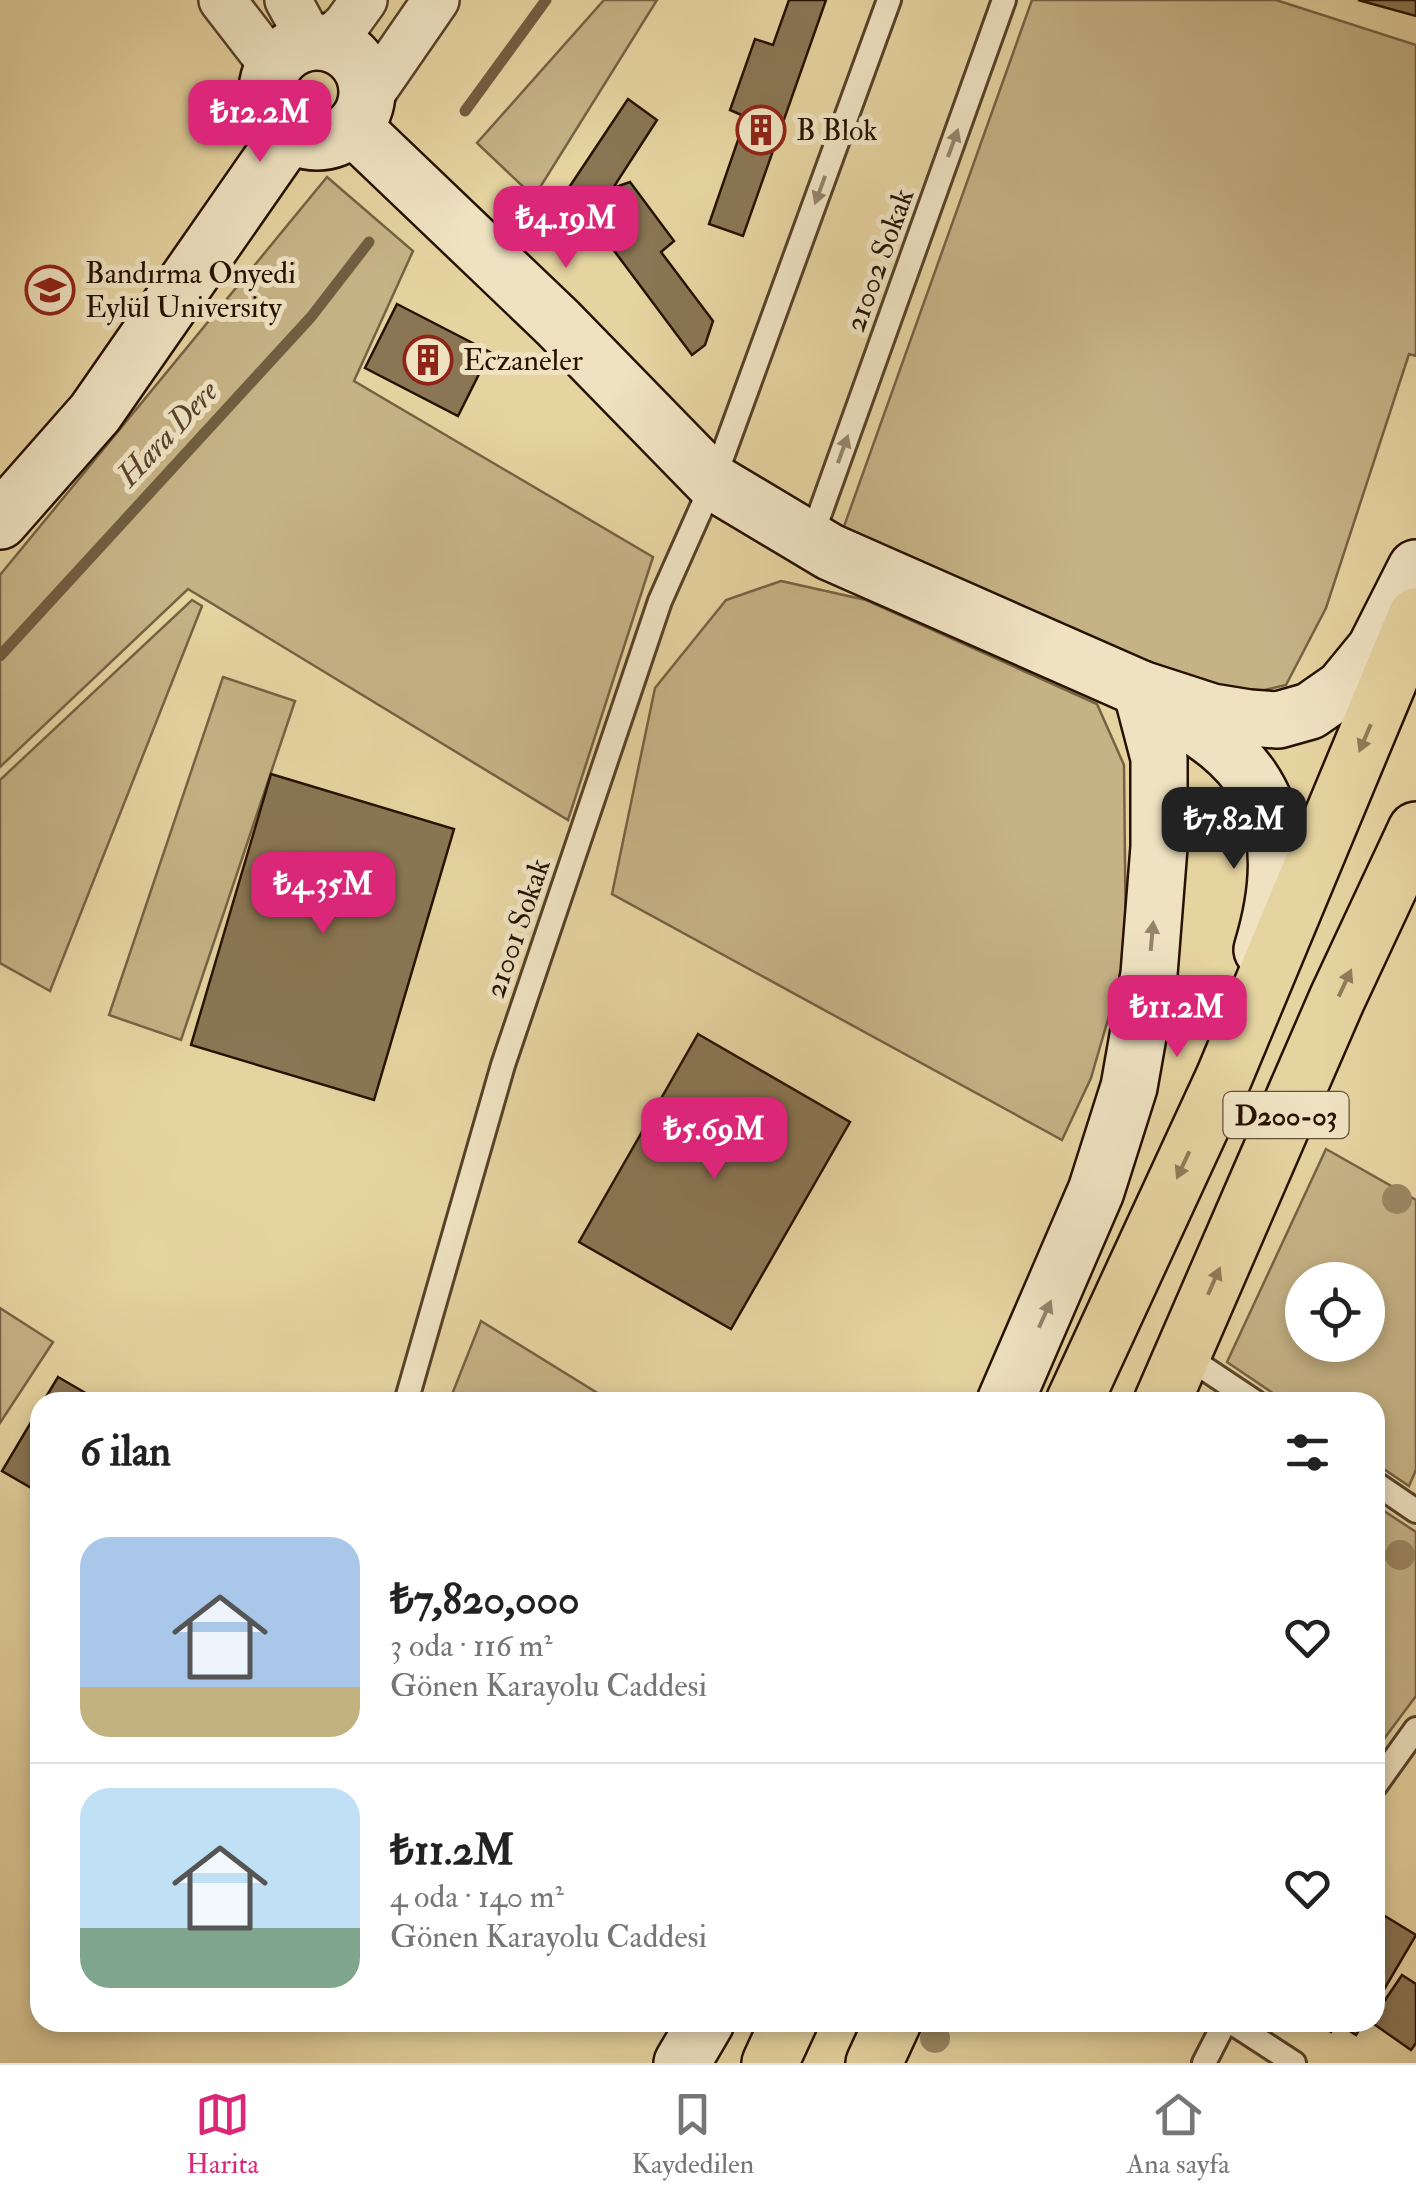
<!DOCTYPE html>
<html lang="tr">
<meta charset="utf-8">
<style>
:root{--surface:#fff;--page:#f2f2f2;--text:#222;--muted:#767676;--line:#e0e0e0;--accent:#db2777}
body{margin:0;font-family:"IM FELL Double Pica",serif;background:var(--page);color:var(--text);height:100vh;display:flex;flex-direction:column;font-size:38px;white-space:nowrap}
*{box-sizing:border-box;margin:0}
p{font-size:32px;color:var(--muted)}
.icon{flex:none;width:55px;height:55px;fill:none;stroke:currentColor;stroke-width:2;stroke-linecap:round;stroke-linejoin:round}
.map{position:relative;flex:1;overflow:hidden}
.sheet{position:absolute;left:30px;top:1392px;width:1355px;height:640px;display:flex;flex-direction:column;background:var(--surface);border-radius:30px;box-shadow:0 5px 15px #0003}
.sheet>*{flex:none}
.buttons{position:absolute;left:1285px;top:1262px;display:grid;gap:20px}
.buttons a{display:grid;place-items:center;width:100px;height:100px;border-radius:50%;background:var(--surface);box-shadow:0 5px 15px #0003;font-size:50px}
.price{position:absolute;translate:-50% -85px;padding:0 22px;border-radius:20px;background:var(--accent);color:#fff;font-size:32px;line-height:65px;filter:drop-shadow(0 2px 5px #0008)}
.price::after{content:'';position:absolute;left:50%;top:60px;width:30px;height:22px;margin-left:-15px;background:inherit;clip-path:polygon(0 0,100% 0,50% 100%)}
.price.current{background:#222;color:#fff}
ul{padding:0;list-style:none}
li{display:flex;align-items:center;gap:30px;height:250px;padding:0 50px}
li+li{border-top:2px solid var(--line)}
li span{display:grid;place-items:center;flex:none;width:280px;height:200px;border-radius:30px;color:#555}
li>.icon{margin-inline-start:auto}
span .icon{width:120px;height:120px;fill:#fffc;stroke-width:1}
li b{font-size:42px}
h2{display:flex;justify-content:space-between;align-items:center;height:120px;padding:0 50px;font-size:42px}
.tab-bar{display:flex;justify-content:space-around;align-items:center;height:140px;border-top:2px solid var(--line);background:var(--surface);font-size:28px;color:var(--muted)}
.tab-bar a{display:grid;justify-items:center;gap:5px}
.tab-bar .current{color:var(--accent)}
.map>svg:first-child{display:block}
.green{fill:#c5b285;stroke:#766243;stroke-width:2.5;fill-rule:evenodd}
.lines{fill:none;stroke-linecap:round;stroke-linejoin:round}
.stream{stroke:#725e40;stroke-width:11}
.building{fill:#8a7654;stroke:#271101;stroke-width:2.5}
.lane-casing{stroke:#564229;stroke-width:28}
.street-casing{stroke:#564229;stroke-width:50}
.secondary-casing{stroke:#271101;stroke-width:60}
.highway-casing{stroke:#271101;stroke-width:60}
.lane{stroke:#eee2c1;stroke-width:22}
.street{stroke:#eee2c1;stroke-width:45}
.secondary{stroke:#eee2c1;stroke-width:55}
.highway{stroke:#e5d3a0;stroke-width:55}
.tree{fill:#9b8762}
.oneway{fill:#94846b}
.oneway2{fill:#907c58}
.labels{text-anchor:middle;stroke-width:10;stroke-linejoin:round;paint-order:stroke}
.shield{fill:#eee2c1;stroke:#63503b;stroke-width:2.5}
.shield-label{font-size:28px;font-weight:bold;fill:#271101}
.poi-label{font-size:30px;fill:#271101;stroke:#eee2c1;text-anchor:start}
.street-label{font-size:30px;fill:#271101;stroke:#eee2c1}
.water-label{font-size:32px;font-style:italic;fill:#59442b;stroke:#eee2c1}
</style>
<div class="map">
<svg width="1416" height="2063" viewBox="0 0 1416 2063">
<rect width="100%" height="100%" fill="#e5d3a0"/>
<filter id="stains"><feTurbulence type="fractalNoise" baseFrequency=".002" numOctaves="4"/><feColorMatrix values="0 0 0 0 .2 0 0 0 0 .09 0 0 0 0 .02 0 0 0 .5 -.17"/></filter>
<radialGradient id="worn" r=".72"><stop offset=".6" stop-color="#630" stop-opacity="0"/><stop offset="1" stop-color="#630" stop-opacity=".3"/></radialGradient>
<g class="green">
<path d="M604 0H657L534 197 477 143Z"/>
<path d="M1032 0H1276L1416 45V356L1409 354 1326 608 1286 685 1247 694 1164 672 842 532Z"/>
<path d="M327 177 413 251 354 381 653 557 568 820 188 589 0 767V575Z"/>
<path d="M781 581 866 600 1097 704 1124 765 1126 957 1091 1078 1062 1140 612 894 655 688 726 600Z"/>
<path d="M192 600 202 606 50 991 0 963V780Z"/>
<path d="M223 677 295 701 181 1040 109 1015Z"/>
<path d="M1326 1149 1416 1200V1470L1409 1486 1375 1463V1402H1286L1227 1362ZM1302 1280H1368V1345H1302Z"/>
<path d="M0 1308 53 1342 0 1423Z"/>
<path d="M481 1321 612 1402H449Z"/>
<path d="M1375 1505 1416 1532V1696L1375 1751Z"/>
</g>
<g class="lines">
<g class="stream">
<path d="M465 111 546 0"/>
<path d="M0 656 311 317 369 242"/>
</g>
</g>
<g class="building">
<path d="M789 0H826L743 236 709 224 746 117 730 110 755 39 773 45Z"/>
<path d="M1358 0H1416V16Z"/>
<path d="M628 99 657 120 613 188 630 182 674 241 661 252 713 321 705 345 692 355 568 189Z"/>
<path d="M397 304 490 352 458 416 365 368Z"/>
<path d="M271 774 454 829 374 1100 191 1045Z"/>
<path d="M698 1034 850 1122 731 1329 579 1242Z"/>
<path d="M58 1377 101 1402H43Z"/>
<path d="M40 1407V1493L2 1471Z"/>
<path d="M1375 1910 1416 1935 1375 2005Z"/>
<path d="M1402 1975 1416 1984V2043L1411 2050 1371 2022H1375V2015Z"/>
<path d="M1315 2022H1364L1356 2035 1337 2023 1331 2032Z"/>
</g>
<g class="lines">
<g class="lane-casing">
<g id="lane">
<path d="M810 541 1004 0"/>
<path d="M1183 1354 1255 1402"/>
<path d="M406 1402 503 1065 660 601 713 482 889 0"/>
<path d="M1375 1483 1416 1511"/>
<path d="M1375 1786 1416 1729"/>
<path d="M1231 2022 1294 2063"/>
<path d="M1204 2063 1225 2022"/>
</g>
</g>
<g class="street-casing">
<g id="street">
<path d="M222 0 273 66"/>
<path d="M288 0 311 42"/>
<path d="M327 42 346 25 364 0"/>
<path d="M367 100 436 0"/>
</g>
</g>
<g class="secondary-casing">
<g id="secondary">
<circle cx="317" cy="92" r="50"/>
<path d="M353 127 558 323 713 482 830 552 1141 689 1212 712 1249 718 1278 720 1310 711 1343 688 1375 649 1416 568"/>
<path d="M0 521 95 413 289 134"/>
<path d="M1168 708C1185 720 1203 731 1219 744 1287 799 1285 874 1262 950"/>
<path d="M1005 1402 1096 1191 1129 1087 1149 974 1159 847V758L1141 689"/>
<path d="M682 2063 706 2022"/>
</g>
</g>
<g class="highway-casing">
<g id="highway">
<path d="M1074 1402 1224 1077 1416 616"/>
<path d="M1162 1402 1337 999 1416 830"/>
<path d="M770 2063 789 2022"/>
<path d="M874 2063 893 2022"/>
</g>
</g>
<use href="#lane" class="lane"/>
<use href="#street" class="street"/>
<use href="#secondary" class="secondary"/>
<use href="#highway" class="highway"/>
</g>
<g class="tree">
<circle cx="1397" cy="1199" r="15"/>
<circle cx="1400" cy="1555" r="15"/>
<circle cx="935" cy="2038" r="15"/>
</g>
<defs><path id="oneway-solid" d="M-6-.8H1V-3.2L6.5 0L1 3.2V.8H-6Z" transform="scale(2.5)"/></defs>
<g class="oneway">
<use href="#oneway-solid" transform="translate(953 143) rotate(-70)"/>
<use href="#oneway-solid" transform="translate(820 190) rotate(110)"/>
<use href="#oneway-solid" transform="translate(843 449) rotate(-70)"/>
<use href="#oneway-solid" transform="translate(1152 936) rotate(-85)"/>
<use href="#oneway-solid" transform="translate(1045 1314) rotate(-66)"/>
</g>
<g class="oneway2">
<use href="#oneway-solid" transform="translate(1365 738) rotate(113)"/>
<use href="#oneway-solid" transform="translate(1345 983) rotate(-65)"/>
<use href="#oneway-solid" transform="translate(1183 1165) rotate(115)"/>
<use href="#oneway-solid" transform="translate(1214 1281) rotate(-66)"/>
</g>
<defs>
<g id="building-ring" transform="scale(2.5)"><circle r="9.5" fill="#eee2c1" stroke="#8f2418" stroke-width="1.5"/><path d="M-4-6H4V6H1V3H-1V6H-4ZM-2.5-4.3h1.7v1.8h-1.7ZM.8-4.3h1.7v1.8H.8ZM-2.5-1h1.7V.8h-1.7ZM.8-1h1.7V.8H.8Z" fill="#8f2418"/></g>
<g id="university-ring" transform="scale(2.5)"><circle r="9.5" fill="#eee2c1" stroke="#8f2418" stroke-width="1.5"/><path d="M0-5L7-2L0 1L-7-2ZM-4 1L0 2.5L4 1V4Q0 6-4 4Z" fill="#8f2418"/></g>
</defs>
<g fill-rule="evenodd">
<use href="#building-ring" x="761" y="130"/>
<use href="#university-ring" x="50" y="290"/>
<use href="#building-ring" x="428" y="360"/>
</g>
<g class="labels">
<rect class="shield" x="1223.5" y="1092" width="125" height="46" rx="8"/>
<g class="shield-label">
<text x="1286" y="1125">D200-03</text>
</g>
<g class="poi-label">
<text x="796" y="140">B Blok</text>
<text x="85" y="283">Bandırma Onyedi<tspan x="85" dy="34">Eylül University</tspan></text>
<text x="463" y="370">Eczaneler</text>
</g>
<g class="street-label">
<text transform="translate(879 260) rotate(-70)" y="10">21002 Sokak</text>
<text transform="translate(517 928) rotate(-71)" y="10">21001 Sokak</text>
</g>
<g class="water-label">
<text transform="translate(167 433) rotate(-47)" y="11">Hara Dere</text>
</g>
</g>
<rect width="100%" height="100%" filter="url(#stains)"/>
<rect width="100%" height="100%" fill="url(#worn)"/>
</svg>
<div class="buttons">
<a><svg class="icon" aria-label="locate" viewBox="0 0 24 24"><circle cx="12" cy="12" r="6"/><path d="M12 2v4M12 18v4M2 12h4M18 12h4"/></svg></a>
</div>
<b class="price" style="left:260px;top:165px">₺12.2M</b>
<b class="price" style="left:566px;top:271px">₺4.19M</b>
<b class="price current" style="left:1234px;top:872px">₺7.82M</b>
<b class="price" style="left:323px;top:937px">₺4.35M</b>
<b class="price" style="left:1177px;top:1060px">₺11.2M</b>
<b class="price" style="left:714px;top:1182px">₺5.69M</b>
<section class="sheet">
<h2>6 ilan<svg class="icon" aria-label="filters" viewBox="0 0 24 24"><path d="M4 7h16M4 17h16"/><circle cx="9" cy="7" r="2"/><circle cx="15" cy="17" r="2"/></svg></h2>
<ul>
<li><span style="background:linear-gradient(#a9c7e8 75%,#c2b280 0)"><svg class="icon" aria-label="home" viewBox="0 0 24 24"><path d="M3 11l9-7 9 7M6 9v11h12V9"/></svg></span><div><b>₺7,820,000</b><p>3 oda · 116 m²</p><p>Gönen Karayolu Caddesi</p></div><svg class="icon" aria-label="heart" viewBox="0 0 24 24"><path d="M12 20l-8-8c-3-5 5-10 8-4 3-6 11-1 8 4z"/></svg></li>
<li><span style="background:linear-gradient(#bfe0f5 70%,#7fa58c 0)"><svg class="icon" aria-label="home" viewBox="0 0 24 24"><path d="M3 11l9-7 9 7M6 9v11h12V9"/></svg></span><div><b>₺11.2M</b><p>4 oda · 140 m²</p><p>Gönen Karayolu Caddesi</p></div><svg class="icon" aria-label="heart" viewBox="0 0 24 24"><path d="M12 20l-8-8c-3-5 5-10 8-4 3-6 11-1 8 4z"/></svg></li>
</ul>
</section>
</div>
<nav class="tab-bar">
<a class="current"><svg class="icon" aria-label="map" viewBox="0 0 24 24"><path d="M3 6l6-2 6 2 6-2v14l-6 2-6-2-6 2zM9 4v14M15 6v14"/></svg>Harita</a>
<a><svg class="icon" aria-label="saved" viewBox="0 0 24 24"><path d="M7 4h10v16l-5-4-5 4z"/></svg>Kaydedilen</a>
<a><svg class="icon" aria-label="home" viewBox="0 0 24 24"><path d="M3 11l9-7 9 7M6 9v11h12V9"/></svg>Ana sayfa</a>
</nav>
